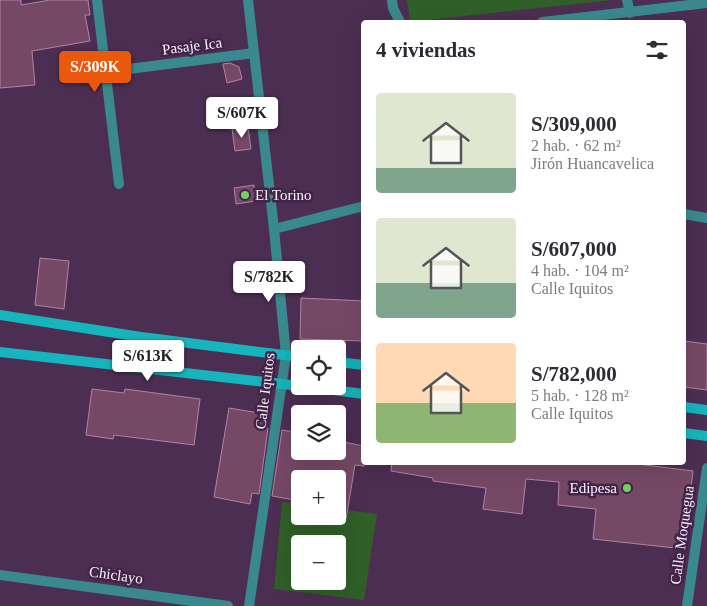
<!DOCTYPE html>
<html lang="es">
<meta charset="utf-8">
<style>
:root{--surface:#fff;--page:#f7f7f7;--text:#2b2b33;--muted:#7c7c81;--accent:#ea580c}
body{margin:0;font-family:Georgia,serif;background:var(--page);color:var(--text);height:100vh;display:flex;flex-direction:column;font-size:19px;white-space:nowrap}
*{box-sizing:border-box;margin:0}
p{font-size:16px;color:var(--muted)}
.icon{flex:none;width:28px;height:28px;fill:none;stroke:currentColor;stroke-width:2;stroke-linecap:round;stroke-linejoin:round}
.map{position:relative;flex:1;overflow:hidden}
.drawer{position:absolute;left:361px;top:20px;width:325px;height:445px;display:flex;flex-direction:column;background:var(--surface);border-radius:5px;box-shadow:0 5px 20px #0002}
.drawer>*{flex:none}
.tools{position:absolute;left:291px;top:340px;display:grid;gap:10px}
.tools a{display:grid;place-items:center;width:55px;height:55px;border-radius:5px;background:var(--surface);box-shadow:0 5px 20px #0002;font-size:25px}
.price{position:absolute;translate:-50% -42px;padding:0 11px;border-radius:5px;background:#fff;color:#222;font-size:16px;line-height:32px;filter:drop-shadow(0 1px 2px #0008)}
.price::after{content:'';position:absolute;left:50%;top:30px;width:15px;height:11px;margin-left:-8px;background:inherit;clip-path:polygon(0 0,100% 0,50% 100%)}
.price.active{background:var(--accent);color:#fff}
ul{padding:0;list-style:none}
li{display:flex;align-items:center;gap:15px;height:125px;padding:0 15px}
li span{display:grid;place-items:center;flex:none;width:140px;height:100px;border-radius:5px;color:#555}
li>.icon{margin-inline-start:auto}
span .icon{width:60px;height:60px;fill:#fffc;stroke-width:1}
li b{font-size:21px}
h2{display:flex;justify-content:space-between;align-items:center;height:60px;padding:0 15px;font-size:21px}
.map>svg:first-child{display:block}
.green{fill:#305f27;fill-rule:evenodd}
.building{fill:#754966;stroke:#b383a1}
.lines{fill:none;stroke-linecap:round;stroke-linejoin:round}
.minor{stroke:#3a898e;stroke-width:10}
.secondary{stroke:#16b4bc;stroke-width:10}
.poi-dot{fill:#71d35e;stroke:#412448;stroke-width:2}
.labels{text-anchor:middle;stroke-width:5;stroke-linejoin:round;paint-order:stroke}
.street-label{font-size:15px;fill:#fbf0fe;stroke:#412448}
.poi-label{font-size:15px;fill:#fbf0fe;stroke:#412448;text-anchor:start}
</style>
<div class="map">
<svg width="707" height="606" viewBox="0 0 707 606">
<rect width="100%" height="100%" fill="#4c2e53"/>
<g class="green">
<path d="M407 0H612L410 22Z"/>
<path d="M282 502 300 504V516H338V509L377 514 364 600 274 589ZM300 544H338V581H300Z"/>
</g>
<g class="building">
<path d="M0 0H21V5L50 0H88L90 15H85L90 41 32 51 35 85 0 88Z"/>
<path d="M230 63 239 67 242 79 227 83 223 64Z"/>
<path d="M248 127 251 149 235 151 232 129Z"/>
<path d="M254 185 256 201 236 204 234 188Z"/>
<path d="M40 258 69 261 64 309 35 305Z"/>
<path d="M301 298 364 301V341L300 339Z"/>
<path d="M684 341 707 344V390L684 387Z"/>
<path d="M92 389 124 393 125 389 200 399 194 445 114 435 113 439 86 435Z"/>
<path d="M229 408 265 414 263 427 268 428 259 494 252 493 250 504 214 497Z"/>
<path d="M282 430 300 433V451H338V441L364 446V466L355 465 346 519 338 518V479H300V501L272 496Z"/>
<path d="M392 462H621L693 471 684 549 593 539 596 509 558 505 559 482 526 479 522 514 483 509 486 488 433 481V478L391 471Z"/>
</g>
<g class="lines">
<g class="minor">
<path d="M97 0 119 184"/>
<path d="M248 0 274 229 286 355 249 606"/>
<path d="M392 0 393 8 400 22"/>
<path d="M627 0 630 13"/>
<path d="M542 22 707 3"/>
<path d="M105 72 254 53"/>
<path d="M684 214 707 218"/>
<path d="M274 229 364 206"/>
<path d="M0 575 228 606"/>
<path d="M687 606 707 468"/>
</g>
<g class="secondary">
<path d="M0 315 141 337 300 357"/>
<path d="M0 352 300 386"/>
<path d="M338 362 364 365"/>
<path d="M302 386 364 394"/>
<path d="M684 407 707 410"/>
<path d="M684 433 707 436"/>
</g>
</g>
<g class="poi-dot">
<circle cx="245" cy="195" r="5"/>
<circle cx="627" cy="488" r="5"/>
</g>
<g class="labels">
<g class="street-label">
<text transform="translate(192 46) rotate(-7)" y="5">Pasaje Ica</text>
<text transform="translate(265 391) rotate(-83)" y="5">Calle Iquitos</text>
<text transform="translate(682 535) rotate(-82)" y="5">Calle Moquegua</text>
<text transform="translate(116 575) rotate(8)" y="5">Chiclayo</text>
</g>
<g class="poi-label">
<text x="255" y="200">El Torino</text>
<text x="617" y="493" text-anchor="end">Edipesa</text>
</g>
</g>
</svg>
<div class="tools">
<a><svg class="icon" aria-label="locate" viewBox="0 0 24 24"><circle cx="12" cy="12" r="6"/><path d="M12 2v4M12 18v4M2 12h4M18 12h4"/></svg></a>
<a><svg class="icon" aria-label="layers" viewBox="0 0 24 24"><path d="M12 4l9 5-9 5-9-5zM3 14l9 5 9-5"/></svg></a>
<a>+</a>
<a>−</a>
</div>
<b class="price active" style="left:95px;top:93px">S/309K</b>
<b class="price" style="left:242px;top:139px">S/607K</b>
<b class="price" style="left:269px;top:303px">S/782K</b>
<b class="price" style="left:148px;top:382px">S/613K</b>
<section class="drawer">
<h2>4 viviendas<svg class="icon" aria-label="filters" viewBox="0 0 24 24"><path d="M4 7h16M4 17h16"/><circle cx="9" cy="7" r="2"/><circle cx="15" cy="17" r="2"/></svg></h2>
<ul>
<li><span style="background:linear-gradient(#dfe7d0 75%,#7fa58c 0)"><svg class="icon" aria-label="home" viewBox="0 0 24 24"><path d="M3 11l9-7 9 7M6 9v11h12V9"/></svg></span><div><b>S/309,000</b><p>2 hab. · 62 m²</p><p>Jirón Huancavelica</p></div></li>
<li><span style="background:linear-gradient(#dfe7d0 65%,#7fa58c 0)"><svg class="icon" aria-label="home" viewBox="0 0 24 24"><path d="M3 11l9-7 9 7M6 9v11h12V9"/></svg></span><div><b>S/607,000</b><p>4 hab. · 104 m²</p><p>Calle Iquitos</p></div></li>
<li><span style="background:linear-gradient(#ffd9b3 60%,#8fb573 0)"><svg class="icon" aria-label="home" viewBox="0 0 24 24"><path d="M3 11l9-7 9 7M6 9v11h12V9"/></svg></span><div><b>S/782,000</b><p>5 hab. · 128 m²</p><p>Calle Iquitos</p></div></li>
</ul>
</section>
</div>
